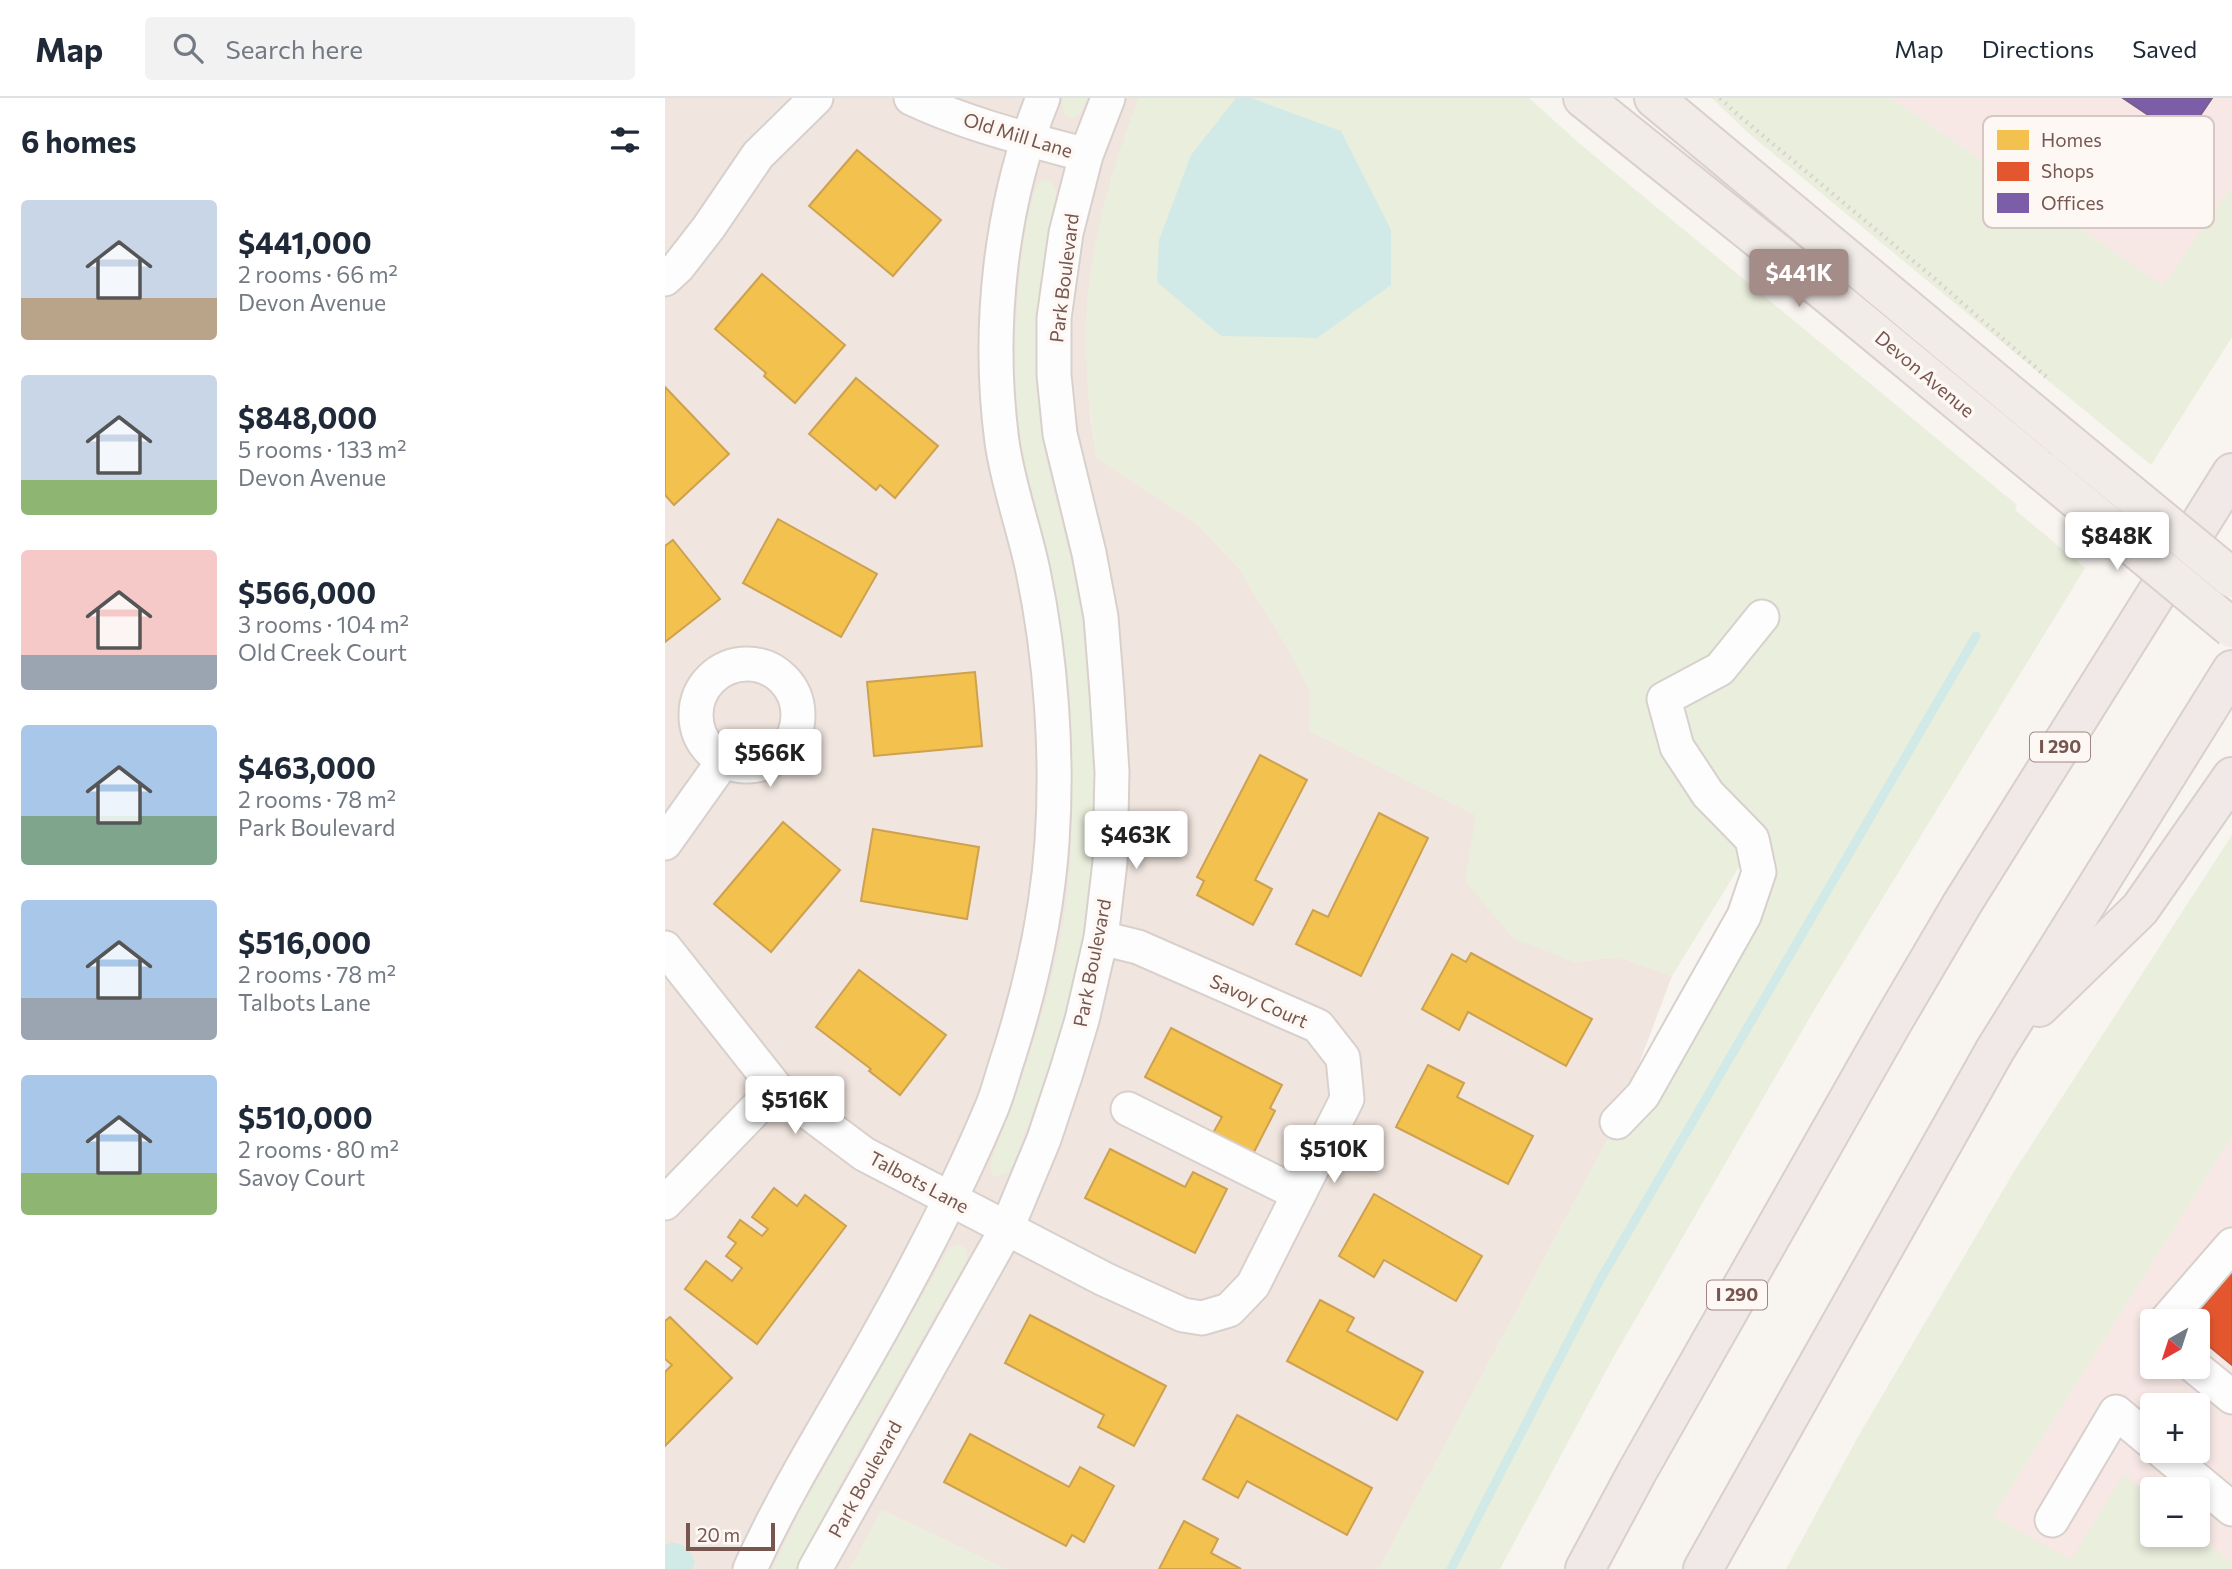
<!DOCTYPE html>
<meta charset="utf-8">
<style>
:root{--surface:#fff;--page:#f2f2f3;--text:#1f2937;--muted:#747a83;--line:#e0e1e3;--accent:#a48d88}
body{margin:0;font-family:Commissioner,sans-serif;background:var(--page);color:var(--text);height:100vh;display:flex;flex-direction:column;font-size:26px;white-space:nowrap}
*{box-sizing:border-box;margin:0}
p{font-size:23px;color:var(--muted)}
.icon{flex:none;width:38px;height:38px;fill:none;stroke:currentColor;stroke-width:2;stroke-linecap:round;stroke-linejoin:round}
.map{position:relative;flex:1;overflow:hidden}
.panel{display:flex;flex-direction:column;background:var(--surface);width:665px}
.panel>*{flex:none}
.needle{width:46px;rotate:219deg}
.tools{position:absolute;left:1475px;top:1211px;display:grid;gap:14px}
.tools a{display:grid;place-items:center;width:70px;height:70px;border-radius:7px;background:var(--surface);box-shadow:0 4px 10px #0003;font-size:35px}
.scale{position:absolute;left:21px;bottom:18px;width:89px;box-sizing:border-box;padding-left:7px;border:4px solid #775650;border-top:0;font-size:19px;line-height:24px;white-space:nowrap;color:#775650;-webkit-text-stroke:5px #fef8f4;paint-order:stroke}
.price{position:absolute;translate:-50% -60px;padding:0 16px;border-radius:7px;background:#fff;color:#222;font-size:23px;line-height:46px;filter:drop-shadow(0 2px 4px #0008)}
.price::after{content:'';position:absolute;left:50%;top:42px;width:21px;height:16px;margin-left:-10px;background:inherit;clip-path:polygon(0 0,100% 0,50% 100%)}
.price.selected{background:var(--accent);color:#fff}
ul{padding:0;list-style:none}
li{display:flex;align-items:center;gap:21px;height:175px;padding:0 21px}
li span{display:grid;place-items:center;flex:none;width:196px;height:140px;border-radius:7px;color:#555}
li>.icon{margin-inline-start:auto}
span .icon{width:84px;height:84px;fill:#fffc;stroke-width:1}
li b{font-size:30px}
h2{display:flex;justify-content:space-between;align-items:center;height:84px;padding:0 21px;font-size:30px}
header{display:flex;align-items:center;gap:42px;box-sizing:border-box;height:98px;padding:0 35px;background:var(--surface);border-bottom:2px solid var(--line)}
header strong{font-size:33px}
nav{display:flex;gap:38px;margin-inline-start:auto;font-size:24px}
.search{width:490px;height:63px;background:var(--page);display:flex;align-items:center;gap:18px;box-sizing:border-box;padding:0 24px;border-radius:7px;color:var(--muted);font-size:26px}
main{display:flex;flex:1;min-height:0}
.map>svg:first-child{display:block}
.residential{fill:#f0e5df}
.commercial{fill:#f7e8e5;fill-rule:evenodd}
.green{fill:#eaeedc}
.water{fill:#d2eae7}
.homes{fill:#f2c14e;stroke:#cda14f;stroke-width:2}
.shops{fill:#e4572e;stroke:#c35738;stroke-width:2}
.offices{fill:#7b5ea7;stroke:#7a5c8d;stroke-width:2}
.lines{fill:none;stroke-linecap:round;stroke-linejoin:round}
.stream{stroke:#d2eae7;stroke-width:9}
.minor-casing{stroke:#d8d0cc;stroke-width:37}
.major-casing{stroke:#d9cfcc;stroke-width:42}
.highway-casing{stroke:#d9cfcc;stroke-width:42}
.path{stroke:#dbd2d0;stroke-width:4.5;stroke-dasharray:2 5;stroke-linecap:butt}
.minor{stroke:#fefdfd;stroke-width:33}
.major{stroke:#f2ece8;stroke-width:38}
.highway{stroke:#f1e8e8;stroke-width:38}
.major-bridge-casing{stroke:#d9cfcc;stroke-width:42;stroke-linecap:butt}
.major-bridge{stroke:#f2ece8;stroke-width:38}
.labels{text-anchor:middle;stroke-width:7;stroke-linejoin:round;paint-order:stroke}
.shield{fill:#fef8f4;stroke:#a08781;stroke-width:2}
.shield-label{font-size:18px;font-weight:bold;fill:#775650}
.street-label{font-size:19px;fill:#775650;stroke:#fef8f4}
.key{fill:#fef8f4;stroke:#d6c7c3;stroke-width:2}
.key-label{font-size:19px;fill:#775650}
</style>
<header>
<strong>Map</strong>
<div class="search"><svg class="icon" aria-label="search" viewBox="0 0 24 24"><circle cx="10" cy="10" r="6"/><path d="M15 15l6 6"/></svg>Search here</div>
<nav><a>Map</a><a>Directions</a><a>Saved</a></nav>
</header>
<main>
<section class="panel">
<h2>6 homes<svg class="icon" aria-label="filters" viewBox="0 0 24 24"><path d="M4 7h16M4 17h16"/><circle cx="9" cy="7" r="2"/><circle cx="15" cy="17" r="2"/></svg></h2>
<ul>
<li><span style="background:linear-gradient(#c9d6e8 70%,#b9a48a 0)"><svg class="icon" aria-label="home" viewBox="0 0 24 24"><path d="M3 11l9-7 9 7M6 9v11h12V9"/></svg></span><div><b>$441,000</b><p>2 rooms · 66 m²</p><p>Devon Avenue</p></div></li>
<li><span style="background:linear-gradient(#c9d6e8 75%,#8fb573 0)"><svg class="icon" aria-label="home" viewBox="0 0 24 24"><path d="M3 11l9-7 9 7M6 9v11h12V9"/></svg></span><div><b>$848,000</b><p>5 rooms · 133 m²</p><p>Devon Avenue</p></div></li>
<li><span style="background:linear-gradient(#f6c9c9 75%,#9aa5b1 0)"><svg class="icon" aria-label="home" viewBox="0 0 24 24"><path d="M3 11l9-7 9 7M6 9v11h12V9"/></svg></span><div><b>$566,000</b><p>3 rooms · 104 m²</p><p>Old Creek Court</p></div></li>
<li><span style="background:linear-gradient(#a9c7e8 65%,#7fa58c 0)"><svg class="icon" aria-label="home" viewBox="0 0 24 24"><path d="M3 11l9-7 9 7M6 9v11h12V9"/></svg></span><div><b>$463,000</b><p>2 rooms · 78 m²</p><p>Park Boulevard</p></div></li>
<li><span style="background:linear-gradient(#a9c7e8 70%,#9aa5b1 0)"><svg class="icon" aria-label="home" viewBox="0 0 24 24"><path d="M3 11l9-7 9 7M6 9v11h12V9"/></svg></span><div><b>$516,000</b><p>2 rooms · 78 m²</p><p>Talbots Lane</p></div></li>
<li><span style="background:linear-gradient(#a9c7e8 70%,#8fb573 0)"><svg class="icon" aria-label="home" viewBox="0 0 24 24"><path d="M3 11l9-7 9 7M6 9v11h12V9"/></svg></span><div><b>$510,000</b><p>2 rooms · 80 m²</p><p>Savoy Court</p></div></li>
</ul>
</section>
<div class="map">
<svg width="1567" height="1471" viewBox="0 0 1567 1471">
<rect width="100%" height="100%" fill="#f8f4f0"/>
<path class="residential" d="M0 0H474L446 81 425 178 422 209V276L426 324 432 360 531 425 573 469 623 550 645 593V633L811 717 801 783 909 864 954 859 1007 878 952 1024 714 1471H340L217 1412 185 1471H0Z"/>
<g class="commercial">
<path d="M1226 0H1567V88L1499 189Z"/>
<path d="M1567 1038V1465L1533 1437V1391H1488L1487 1400 1459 1377 1406 1463 1328 1418ZM1488 1223H1533V1269H1488ZM1488 1307H1533V1353H1488Z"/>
</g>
<g class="green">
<path d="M398 0H422C420 6 418 13 413 17 400 26 395 10 398 0Z"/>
<path d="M474 0H864L915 46 1352 407 1350 412 1420 470 1149 912 949 1258 835 1471H714L952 1024 1105 788 1074 769 1007 878 954 859 909 864 848 840 800 783 811 717 645 633V593L623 550 573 469 531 425 432 360C424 310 418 258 422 206 428 136 448 65 474 0Z"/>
<path d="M1047 0H1226L1498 188 1567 88V239L1486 367 1082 34Z"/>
<path d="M377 82C386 81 390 87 391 95 374 176 365 259 378 342 383 377 394 410 402 445 409 476 415 507 419 539 428 600 429 662 428 724 428 753 428 784 423 813 408 901 379 985 348 1067L343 1074 332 1079 327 1076 325 1066C358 981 392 884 403 792 408 750 406 708 406 665 405 629 406 591 400 555 395 520 390 485 382 450 374 418 364 386 358 353 352 323 351 293 350 263 350 231 356 102 377 82Z"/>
<path d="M1567 737V1038L1328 1418 1406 1462 1459 1376 1487 1400 1488 1437H1533L1567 1465V1471H1121L1194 1337 1350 1072Z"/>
<path d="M292 1146C302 1148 303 1153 302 1162L184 1369 130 1471H107L138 1407 284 1151Z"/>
<path d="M217 1412 340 1471H185Z"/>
</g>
<g class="water">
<path d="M571 0H586L676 33 726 132V187L652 240 556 238 492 184 494 142 526 57Z"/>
<path d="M6 1445C21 1445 25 1452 30 1465L27 1471H0V1447Z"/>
</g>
<g class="homes">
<path d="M192 52 276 122 228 178 144 108Z"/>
<path d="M97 176 180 247 130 305 99 278 101 275 50 231Z"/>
<path d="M191 280 273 348 230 400 215 387 211 392 144 336Z"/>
<path d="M0 289 64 356 9 407 0 397Z"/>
<path d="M113 421 212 476 176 539 78 485Z"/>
<path d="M8 442 55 501 0 544V448Z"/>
<path d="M310 574 317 648 209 658 202 584Z"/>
<path d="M595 657 642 682 590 782 607 791 588 827 532 797 539 783 532 779Z"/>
<path d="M714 715 763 740 696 878 631 846 648 812 663 819Z"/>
<path d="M118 724 175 772 106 854 49 806Z"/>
<path d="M208 731 314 749 302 821 196 803Z"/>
<path d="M806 855 927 921 901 968 803 914 794 932 757 911 787 856 801 864Z"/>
<path d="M194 872 281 937 235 997 204 973 206 971 151 929Z"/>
<path d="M506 930 617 987 605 1010 610 1013 588 1056 548 1035 557 1019 480 979Z"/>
<path d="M763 967 799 985 792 999 868 1038 843 1086 731 1029Z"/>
<path d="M445 1051 520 1089 528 1074 562 1091 530 1155 420 1100Z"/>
<path d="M109 1090 132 1108 140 1097 181 1128 92 1246 20 1191 41 1163 67 1183 77 1170 61 1158 71 1145 63 1139 75 1122 97 1138 103 1131 87 1119Z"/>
<path d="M709 1096 817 1158 791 1203 719 1162 709 1179 674 1158Z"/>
<path d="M655 1202 689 1220 682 1233 758 1274 732 1322 622 1263Z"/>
<path d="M365 1217 501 1288 469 1348 433 1329 439 1317 340 1265Z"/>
<path d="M5 1219 67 1280 0 1348V1274L7 1267 0 1261V1223Z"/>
<path d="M572 1317 707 1390 682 1437 582 1383 573 1400 538 1381Z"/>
<path d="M305 1336 404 1389 415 1369 449 1388 419 1444 407 1437 401 1448 279 1384Z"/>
<path d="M519 1423 553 1441 546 1455 576 1471H494Z"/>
</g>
<path class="shops" d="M1567 1174V1267L1533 1239V1223H1526Z"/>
<path class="offices" d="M1458 0H1547L1524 34 1513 37Z"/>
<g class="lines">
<path class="stream" d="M786 1471 935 1182 1311 538"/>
<g class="minor-casing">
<g id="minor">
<path d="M246 0C301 26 362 41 421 57"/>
<path d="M0 181 13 169 44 129 93 57 151 0"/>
<circle cx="82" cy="617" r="51"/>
<path d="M0 745 59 662"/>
<path d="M0 850 111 990 199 1056 439 1181 518 1217 537 1220 564 1212 588 1187 682 1001 678 960 653 928 473 849 436 840"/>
<path d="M463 1011 634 1096"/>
<path d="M952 1024 978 997 1079 818 1094 774 1087 741 1043 696 1012 649 999 601 1055 571 1097 519"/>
<path d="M0 1105 111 990"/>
<path d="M1501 1223 1567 1147"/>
<path d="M1530 1269 1567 1299"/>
<path d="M1497 1353 1567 1411"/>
<path d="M1387 1422 1451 1314 1488 1345"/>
<path d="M85 1471C124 1385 175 1307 220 1225 259 1155 296 1083 327 1009 334 992 338 974 344 957 366 888 382 817 387 744 393 656 386 559 368 473 359 430 343 387 337 344 322 231 335 106 378 0"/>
<path d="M150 1471 342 1130 379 1041 401 975 417 922 436 840 445 764 447 674 442 595 436 519 424 455 395 336 389 277V220L401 135 421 57 443 0"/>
</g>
</g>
<g class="major-casing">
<g id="major">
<path d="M918 0 1164 197 1376 372"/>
<path d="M989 0 1396 339"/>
</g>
</g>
<g class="highway-casing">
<g id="highway">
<path d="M1374 909 1475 811 1567 679"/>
<path d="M920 1471 972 1374 1227 925 1297 806 1567 375"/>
<path d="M1038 1471 1330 952 1567 572"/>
</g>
</g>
<path class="path" d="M1055 0 1072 16 1270 181 1385 282"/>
<use href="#minor" class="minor"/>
<use href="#major" class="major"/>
<use href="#highway" class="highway"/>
<g class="major-bridge-casing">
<g id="major-bridge">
<path d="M1396 339 1567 480"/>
<path d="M1376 372 1567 530"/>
</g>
</g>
<use href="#major-bridge" class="major-bridge"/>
</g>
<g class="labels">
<g class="shield">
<rect x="1365" y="634.5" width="60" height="29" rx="5"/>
<rect x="1042" y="1182.5" width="60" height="29" rx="5"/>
</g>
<g class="shield-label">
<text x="1395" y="655">I 290</text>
<text x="1072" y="1203">I 290</text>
</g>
<g class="street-label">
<text transform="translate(353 37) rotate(17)" y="7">Old Mill Lane</text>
<text transform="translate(399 180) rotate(-83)" y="7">Park Boulevard</text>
<text transform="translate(1260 276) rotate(40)" y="7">Devon Avenue</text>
<text transform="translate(427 865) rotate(-79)" y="7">Park Boulevard</text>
<text transform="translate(594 903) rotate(24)" y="7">Savoy Court</text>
<text transform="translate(254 1084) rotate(28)" y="7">Talbots Lane</text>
<text transform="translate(200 1381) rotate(-61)" y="7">Park Boulevard</text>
</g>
</g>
<rect x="1318" y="18" width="231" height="112" rx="10" class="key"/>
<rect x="1332" y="32" width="32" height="20" fill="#f2c14e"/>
<rect x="1332" y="64" width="32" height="19" fill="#e4572e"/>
<rect x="1332" y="95" width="32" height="20" fill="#7b5ea7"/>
<g class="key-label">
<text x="1376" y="49">Homes</text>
<text x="1376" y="80">Shops</text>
<text x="1376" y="112">Offices</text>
</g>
</svg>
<div class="tools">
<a><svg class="needle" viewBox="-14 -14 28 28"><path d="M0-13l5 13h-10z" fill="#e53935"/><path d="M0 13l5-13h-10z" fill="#747a83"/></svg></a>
<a>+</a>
<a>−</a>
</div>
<div class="scale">20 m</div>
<b class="price selected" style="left:1134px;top:211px">$441K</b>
<b class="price" style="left:1452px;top:474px">$848K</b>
<b class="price" style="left:105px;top:691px">$566K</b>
<b class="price" style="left:471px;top:773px">$463K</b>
<b class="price" style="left:130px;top:1038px">$516K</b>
<b class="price" style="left:669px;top:1087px">$510K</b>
</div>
</main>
